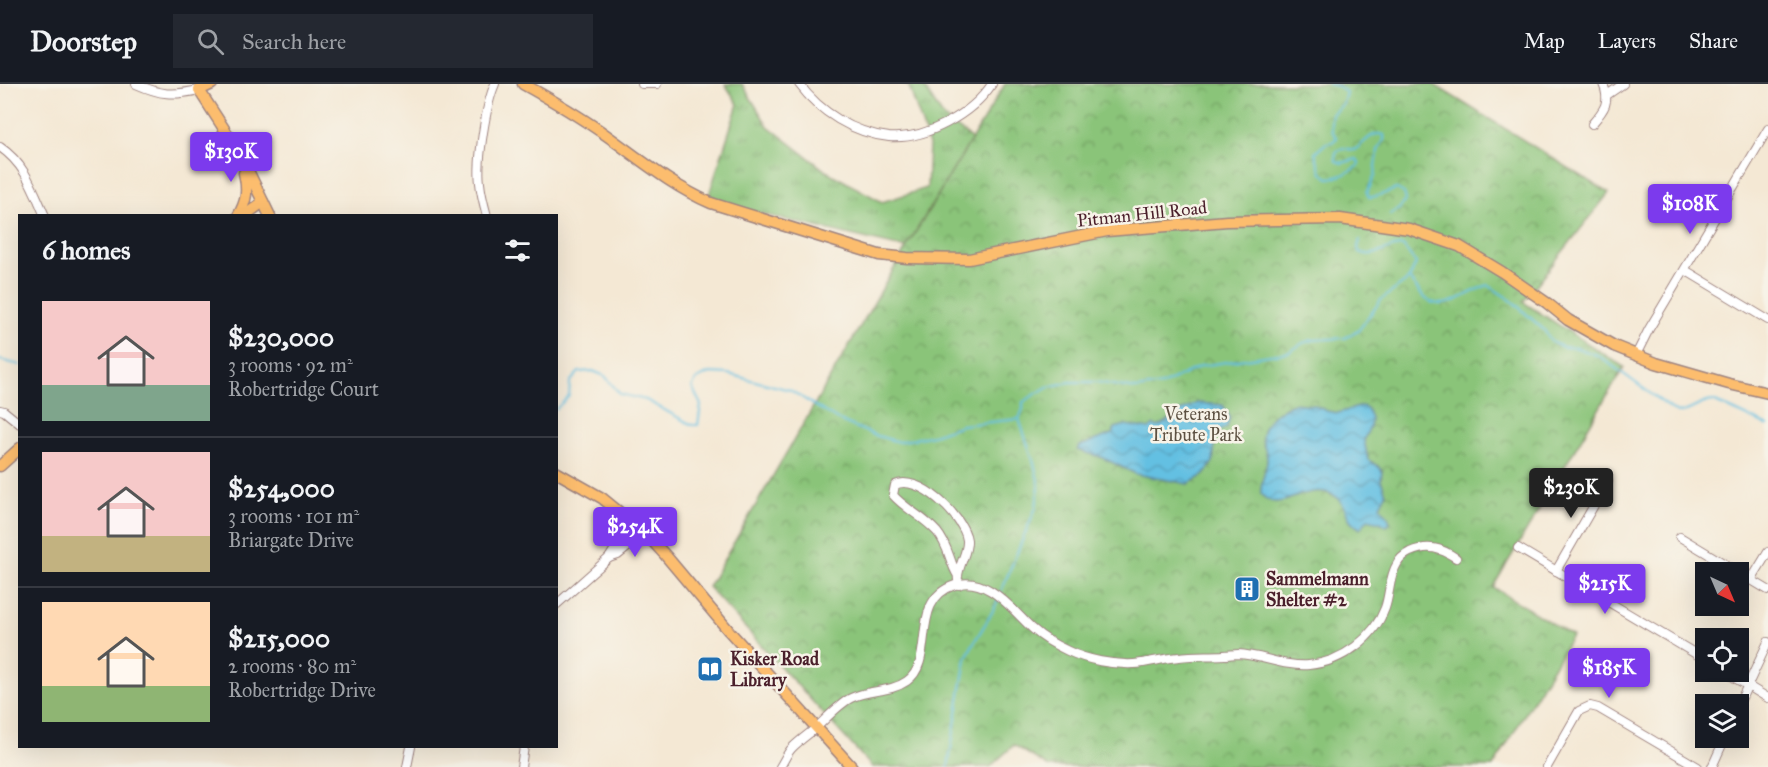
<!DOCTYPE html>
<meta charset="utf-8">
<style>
:root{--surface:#171b24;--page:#242831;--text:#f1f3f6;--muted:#9ea1a6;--line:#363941;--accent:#7c3aed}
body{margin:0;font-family:"IM FELL Great Primer",serif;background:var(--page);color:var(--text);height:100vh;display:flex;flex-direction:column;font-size:22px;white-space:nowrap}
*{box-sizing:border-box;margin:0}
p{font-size:20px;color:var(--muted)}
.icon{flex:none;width:33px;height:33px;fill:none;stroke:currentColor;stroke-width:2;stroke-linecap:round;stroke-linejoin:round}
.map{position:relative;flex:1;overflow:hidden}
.details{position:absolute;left:18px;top:130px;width:540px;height:534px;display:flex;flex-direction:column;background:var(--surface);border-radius:0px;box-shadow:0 6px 24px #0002}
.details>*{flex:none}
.needle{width:39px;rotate:136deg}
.tools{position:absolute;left:1695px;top:478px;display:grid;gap:12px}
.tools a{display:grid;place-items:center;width:54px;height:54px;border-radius:0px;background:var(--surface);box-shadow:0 6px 24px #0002;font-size:30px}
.price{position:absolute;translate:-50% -51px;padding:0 14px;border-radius:6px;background:var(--accent);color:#fff;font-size:20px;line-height:39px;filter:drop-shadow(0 2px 3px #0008)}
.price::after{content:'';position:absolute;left:50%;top:36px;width:18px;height:14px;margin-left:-9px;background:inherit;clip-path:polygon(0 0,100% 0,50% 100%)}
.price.on{background:#222;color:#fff}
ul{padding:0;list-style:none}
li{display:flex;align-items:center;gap:18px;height:150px;padding:0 24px}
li+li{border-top:2px solid var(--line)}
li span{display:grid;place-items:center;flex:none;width:168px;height:120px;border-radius:0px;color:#555}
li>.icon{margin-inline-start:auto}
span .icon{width:72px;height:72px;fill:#fffc;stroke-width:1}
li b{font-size:26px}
h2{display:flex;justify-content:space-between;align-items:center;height:72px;padding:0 24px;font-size:26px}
header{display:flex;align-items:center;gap:36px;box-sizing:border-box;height:84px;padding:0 30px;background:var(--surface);border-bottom:2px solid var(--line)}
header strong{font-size:28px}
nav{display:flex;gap:33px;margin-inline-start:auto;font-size:21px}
.search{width:420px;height:54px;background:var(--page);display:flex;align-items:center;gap:15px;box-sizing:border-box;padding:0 21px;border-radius:0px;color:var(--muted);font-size:22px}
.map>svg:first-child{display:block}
.grass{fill:url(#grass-tufts);stroke:#6a7252;stroke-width:1.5}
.park{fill:url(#park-crowns);stroke:#6a7252;stroke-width:1.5}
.water{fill:url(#water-waves);stroke:#577086;stroke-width:1.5}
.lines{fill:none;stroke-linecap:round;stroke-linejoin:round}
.stream{stroke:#64c0e2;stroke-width:2}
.minor-casing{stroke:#9f8480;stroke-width:10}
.major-casing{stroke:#9f8480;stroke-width:13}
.minor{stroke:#fff;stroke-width:8}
.major{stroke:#fcbd6e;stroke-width:10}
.labels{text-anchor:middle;stroke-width:5;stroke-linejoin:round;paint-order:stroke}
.street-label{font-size:18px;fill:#4a1f2b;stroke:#f7f3e8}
.park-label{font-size:18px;fill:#5d5142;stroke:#f7f3e8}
.poi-label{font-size:18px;font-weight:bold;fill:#4a1f2b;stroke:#f7f3e8;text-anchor:start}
</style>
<header>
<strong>Doorstep</strong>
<div class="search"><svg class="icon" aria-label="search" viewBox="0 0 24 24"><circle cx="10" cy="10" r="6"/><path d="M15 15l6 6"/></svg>Search here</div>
<nav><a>Map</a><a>Layers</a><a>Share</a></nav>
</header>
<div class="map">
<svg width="1768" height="683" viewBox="0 0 1768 683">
<defs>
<pattern id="grass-tufts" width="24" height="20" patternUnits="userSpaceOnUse" patternTransform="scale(1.5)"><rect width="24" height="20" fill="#8ac479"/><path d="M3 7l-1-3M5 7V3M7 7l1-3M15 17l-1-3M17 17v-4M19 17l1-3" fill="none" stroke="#739f63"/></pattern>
<pattern id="park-crowns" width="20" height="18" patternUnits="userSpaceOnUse" patternTransform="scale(1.5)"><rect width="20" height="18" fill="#8ac479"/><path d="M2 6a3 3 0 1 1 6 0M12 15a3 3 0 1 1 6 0" fill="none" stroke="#739f63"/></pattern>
<pattern id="water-waves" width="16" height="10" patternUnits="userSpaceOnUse" patternTransform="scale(1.5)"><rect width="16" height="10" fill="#64c0e2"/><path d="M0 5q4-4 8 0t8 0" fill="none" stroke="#549bb7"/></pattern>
</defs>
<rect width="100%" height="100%" fill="#f7f3e8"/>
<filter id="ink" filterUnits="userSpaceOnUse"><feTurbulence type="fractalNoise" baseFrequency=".0167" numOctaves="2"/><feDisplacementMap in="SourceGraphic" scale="12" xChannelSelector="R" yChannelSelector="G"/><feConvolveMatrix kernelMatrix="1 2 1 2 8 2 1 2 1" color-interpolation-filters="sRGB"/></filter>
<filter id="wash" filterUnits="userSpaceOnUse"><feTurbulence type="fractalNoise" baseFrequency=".008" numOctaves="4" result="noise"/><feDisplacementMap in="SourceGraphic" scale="24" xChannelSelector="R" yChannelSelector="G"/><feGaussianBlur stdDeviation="1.35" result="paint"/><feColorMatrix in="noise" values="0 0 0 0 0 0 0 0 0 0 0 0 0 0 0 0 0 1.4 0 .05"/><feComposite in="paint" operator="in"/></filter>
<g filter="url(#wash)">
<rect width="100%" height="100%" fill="#f4e8d4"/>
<path class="grass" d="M725 0H742L768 42 826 87 882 118 927 104 929 61 909 2 903 0H922L944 34 972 55 906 164 707 117 738 20Z"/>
<path class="park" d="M1005 0H1433L1609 109 1523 218 1624 283 1493 503 1572 552 1493 683H1049L1014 661 990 683H872L708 503 906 164Z"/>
<g class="water">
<path d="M1197 319 1223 321 1230 333 1227 343 1216 349 1213 378 1204 391 1188 400 1136 390 1101 373 1077 366 1080 362 1112 350 1115 344 1126 341 1149 345 1154 341 1158 343 1173 334 1177 329Z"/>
<path d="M1293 319 1314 321 1327 327 1338 329 1362 322 1367 324 1371 334 1370 343 1364 355 1368 376 1377 381 1382 387 1381 396 1386 410 1380 422 1388 432 1390 439 1387 442 1380 438 1368 435 1360 445C1357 442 1352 439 1350 436 1343 425 1345 416 1331 410 1306 400 1285 425 1268 416 1265 415 1263 412 1261 410 1260 398 1266 388 1267 377 1268 369 1262 361 1262 353 1263 336 1280 326 1293 319Z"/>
</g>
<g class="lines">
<g class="stream">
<path d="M1328 0 1338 2 1346 8 1343 20 1332 30 1331 36 1332 47 1337 54 1332 58 1326 59 1315 69 1321 88 1328 94C1344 93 1345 89 1358 82L1359 78 1356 75 1342 79 1336 77C1334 69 1336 67 1343 64L1354 66C1365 60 1371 46 1384 51V56L1378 66 1375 91 1367 109 1369 113C1378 114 1388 107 1397 105L1404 109 1406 116 1399 125 1390 130"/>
<path d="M1409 195C1415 201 1419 209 1425 214 1445 231 1468 207 1488 201L1512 217 1544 246 1552 258 1563 263 1577 264 1599 272 1677 329C1690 329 1699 318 1713 317L1768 342"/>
<path d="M0 276 20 281"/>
<path d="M556 325 569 312 570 298 579 288 593 287 605 292 620 310 646 316 692 341H698L701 321 692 303 697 295 709 289 728 290 790 306 836 335 874 351 899 358 933 351 962 341 1019 335"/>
<path d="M1000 510 1036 423 1039 401 1034 379 1019 335 1023 325V318L1047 303 1070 298H1097L1136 305 1162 301 1201 282 1289 268 1303 259 1312 256 1345 254 1358 247 1381 216 1409 195 1416 179 1403 162C1387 161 1376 176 1359 168L1358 163 1360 156"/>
<path d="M948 683 966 574C975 553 990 536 998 516"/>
</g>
</g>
</g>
<g filter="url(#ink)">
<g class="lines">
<g class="minor-casing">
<g id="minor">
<path d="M136 0C161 11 172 12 199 6"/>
<path d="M642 0H657"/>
<path d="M799 0C820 28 853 49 889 53 926 56 972 30 992 0"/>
<path d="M1607 11 1623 0"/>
<path d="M1592 40C1604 26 1611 18 1603 0"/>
<path d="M0 63C25 80 33 105 45 132"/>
<path d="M487 132C484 121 481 110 480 99 477 77 486 20 495 0"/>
<path d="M1685 186 1768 236"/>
<path d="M1636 271 1649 245 1768 45"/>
<path d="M0 326 4 327 20 340"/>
<path d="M1680 453 1768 506"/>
<path d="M1518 464 1706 576"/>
<path d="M609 474 618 471 633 459 634 452"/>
<path d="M1556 487 1608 397"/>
<path d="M958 492C949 478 949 462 937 448 924 433 905 425 893 411L895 401C918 389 964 433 967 456 968 468 959 480 958 492 957 495 959 498 959 501"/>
<path d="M1751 496 1768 468"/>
<path d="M556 521 609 474 614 466 641 446"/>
<path d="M1725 588 1768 614"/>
<path d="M1738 622 1768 558"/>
<path d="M407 683 411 663"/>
<path d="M521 683 524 663"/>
<path d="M780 683C784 677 787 669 792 664 800 656 809 650 817 643 827 634 839 620 851 614 869 605 890 609 907 597 937 576 908 516 955 501 988 491 1012 526 1033 545 1044 555 1055 561 1068 567 1087 576 1113 581 1134 580 1149 579 1164 574 1179 573 1194 571 1209 572 1224 571 1229 571 1233 570 1238 570 1262 571 1284 583 1309 581 1342 578 1374 554 1385 524 1390 510 1389 493 1397 480 1400 474 1404 471 1410 468 1428 460 1441 464 1456 474"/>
<path d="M1547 683 1579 627 1590 622 1598 624 1698 683"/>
<path d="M1712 683 1725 654"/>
</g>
</g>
<g class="major-casing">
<g id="major">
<path d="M212 0 199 6 239 68 270 132"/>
<path d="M523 0C552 16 579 32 606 51 641 76 672 102 711 119L879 171 907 174 969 175 1107 147 1227 137 1340 135 1409 145 1459 162 1502 188 1547 219 1568 236 1614 262 1656 279 1729 300 1768 309"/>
<path d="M238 132C247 117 248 106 244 89"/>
<path d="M244 132 263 118"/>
<path d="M0 382 20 364"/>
<path d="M556 388 602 414 646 450 666 472 729 547 852 683"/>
</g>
</g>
<use href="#minor" class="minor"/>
<use href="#major" class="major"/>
</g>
</g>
<defs>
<g id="building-square" transform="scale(1.35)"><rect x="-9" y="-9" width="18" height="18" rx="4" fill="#1f6fb2" stroke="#f7f3e8"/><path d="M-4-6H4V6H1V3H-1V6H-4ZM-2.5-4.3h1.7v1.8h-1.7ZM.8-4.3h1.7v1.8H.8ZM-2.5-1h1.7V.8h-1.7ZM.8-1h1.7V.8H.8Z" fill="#fff"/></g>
<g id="library-square" transform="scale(1.35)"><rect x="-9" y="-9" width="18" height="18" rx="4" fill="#1f6fb2" stroke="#f7f3e8"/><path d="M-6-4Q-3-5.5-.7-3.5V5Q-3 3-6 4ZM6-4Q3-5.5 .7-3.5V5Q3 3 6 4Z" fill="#fff"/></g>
</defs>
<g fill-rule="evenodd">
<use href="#building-square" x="1247" y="505"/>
<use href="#library-square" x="710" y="585"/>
</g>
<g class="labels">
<g class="street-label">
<text transform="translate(1142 130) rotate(-6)" y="6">Pitman Hill Road</text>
</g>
<g class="park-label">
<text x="1196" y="336">Veterans<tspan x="1196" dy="21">Tribute Park</tspan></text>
</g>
<g class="poi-label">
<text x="1266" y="501">Sammelmann<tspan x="1266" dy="21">Shelter #2</tspan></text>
<text x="730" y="581">Kisker Road<tspan x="730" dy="21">Library</tspan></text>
</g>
</g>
</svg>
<div class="tools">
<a><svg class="needle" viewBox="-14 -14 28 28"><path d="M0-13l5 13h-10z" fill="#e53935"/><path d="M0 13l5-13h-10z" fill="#9ea1a6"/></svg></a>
<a><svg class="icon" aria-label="locate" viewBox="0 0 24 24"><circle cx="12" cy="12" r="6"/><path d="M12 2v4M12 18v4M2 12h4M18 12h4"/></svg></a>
<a><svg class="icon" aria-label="layers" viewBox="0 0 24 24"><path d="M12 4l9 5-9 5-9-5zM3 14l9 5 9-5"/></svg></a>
</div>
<b class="price" style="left:231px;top:99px">$130K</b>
<b class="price" style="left:1690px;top:151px">$108K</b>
<b class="price on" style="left:1571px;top:435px">$230K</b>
<b class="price" style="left:635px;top:474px">$254K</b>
<b class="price" style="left:1605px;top:531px">$215K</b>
<b class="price" style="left:1609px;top:615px">$185K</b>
<section class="details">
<h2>6 homes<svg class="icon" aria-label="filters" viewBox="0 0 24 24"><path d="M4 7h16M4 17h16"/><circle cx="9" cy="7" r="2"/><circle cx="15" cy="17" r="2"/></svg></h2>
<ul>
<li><span style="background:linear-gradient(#f6c9c9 70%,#7fa58c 0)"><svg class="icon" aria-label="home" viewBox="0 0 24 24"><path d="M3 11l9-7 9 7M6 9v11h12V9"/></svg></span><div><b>$230,000</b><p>3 rooms · 92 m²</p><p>Robertridge Court</p></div></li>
<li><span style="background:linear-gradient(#f6c9c9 70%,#c2b280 0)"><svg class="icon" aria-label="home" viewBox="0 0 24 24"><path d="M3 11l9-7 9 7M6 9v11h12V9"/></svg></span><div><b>$254,000</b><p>3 rooms · 101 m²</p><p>Briargate Drive</p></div></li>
<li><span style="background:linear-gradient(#ffd9b3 70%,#8fb573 0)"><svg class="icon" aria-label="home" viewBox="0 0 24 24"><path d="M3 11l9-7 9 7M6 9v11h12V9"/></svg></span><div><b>$215,000</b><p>2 rooms · 80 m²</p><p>Robertridge Drive</p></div></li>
</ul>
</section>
</div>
